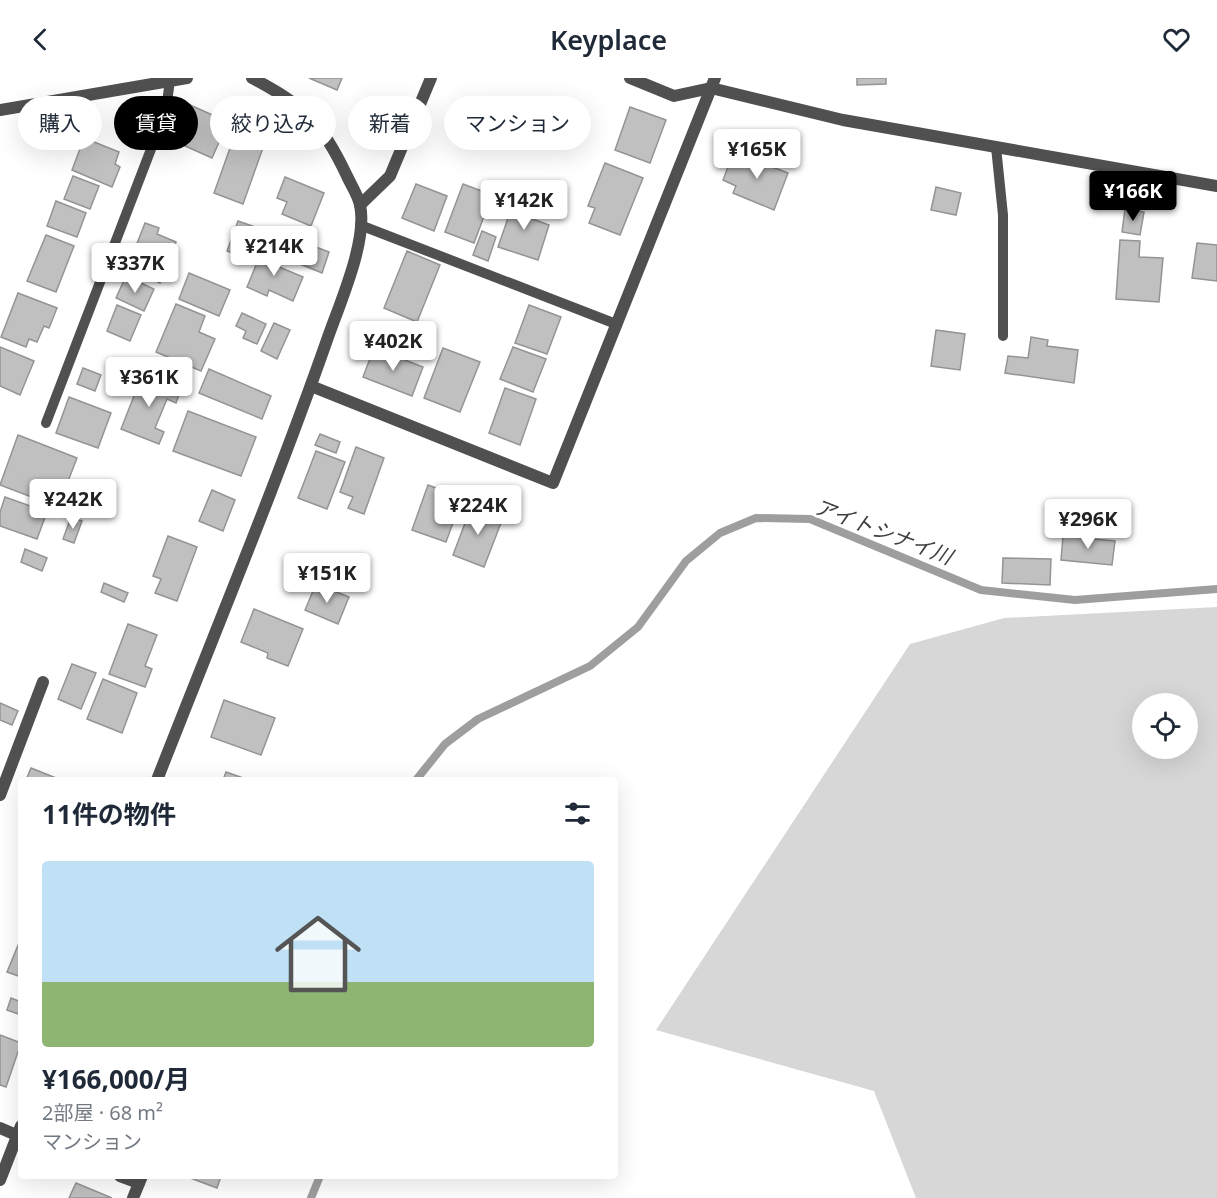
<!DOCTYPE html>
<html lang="ja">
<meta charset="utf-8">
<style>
:root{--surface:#fff;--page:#f2f2f3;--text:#1f2937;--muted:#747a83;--line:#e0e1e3;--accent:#000}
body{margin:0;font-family:"Noto Sans","Noto Sans JP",sans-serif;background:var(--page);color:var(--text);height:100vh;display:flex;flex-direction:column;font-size:22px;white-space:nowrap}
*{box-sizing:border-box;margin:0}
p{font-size:20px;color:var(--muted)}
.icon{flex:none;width:33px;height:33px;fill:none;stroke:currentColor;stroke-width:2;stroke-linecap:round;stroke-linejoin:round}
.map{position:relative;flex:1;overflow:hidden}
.details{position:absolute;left:18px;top:699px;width:600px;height:402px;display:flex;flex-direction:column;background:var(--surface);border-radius:6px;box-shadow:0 6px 24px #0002}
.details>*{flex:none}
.guide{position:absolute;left:18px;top:18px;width:600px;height:54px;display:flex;gap:12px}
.controls{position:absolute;left:1132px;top:615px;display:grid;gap:12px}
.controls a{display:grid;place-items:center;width:66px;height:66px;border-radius:50%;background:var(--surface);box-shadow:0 6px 24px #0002;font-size:30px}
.price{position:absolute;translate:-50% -51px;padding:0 14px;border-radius:6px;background:#fff;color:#222;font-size:20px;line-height:39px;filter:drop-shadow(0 2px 3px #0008)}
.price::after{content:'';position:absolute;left:50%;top:36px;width:18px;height:14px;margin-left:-9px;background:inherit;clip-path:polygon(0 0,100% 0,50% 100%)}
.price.on{background:var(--accent);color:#fff}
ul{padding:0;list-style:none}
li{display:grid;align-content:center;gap:12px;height:318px;padding:0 24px}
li+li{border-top:2px solid var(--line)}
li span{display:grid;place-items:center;height:186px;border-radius:6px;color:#555}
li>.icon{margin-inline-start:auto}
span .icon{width:108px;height:108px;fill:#fffc;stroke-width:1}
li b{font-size:26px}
h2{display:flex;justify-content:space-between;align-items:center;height:72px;padding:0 24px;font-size:26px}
.tag{padding:0 21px;border-radius:27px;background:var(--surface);box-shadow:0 6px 24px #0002;font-size:21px;line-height:54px}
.tag.on{background:var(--accent);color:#fff}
header{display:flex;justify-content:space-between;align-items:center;height:78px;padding:0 24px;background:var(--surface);font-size:27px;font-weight:600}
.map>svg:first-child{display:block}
.green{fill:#d7d7d7;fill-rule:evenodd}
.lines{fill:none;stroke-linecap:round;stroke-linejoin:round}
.stream{stroke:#9e9e9e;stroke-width:8}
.building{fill:#c0c0c0;stroke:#949494;stroke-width:1.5}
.service{stroke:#505050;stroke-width:10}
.minor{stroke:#505050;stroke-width:12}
.tertiary{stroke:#505050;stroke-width:12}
.labels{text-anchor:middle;stroke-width:5;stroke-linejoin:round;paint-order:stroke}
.water-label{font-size:21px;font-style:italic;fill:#3f3f3f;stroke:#fff}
</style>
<header><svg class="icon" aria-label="back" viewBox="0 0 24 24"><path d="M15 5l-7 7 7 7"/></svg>Keyplace<svg class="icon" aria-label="heart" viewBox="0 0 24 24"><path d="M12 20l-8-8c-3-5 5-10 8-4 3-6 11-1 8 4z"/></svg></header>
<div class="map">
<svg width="1217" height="1120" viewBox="0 0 1217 1120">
<rect width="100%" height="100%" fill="#fff"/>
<path class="green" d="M1217 529V1120H916L874 1013 656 952 910 566 1004 540ZM1143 626H1188V670H1143Z"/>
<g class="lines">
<g class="stream">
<path d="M416 702 445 666 478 641 590 588 638 549 686 483 720 455 756 440 810 441 981 512 1075 522 1217 511"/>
<path d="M311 1120 320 1098"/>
</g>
</g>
<g class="building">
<path d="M309 0H342L337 12Z"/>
<path d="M857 0H886V6L857 7Z"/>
<path d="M190 27 228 44 212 80 174 63Z"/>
<path d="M630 29 666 42 650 85 615 72Z"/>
<path d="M240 42 269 53 243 126 214 115Z"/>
<path d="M84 60 119 74 115 86 120 89 112 109 72 92Z"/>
<path d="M757 74 770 79 767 87 788 95 774 132 733 115 736 108 723 102 731 81 745 86 748 79 754 81Z"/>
<path d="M605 85 643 100 620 157 589 145 595 130 588 128Z"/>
<path d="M73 98 99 108 90 131 64 121Z"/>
<path d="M285 99 324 115 311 148 282 136 287 124 277 120Z"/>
<path d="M416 106 447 118 434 153 402 140Z"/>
<path d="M463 106 492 117 474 165 445 154Z"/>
<path d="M936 109 961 115 956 137 931 132Z"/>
<path d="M515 120 535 127 530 140 549 147 538 182 498 169Z"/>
<path d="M56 123 86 135 77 159 47 148Z"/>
<path d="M1125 131 1144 134 1140 157 1122 154Z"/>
<path d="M238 143 264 152 254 183 227 173Z"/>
<path d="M145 145 159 150 157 156 176 164 160 205 127 191Z"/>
<path d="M482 153 496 159 488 183 473 177Z"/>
<path d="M46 157 74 168 56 214 27 203Z"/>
<path d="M1120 162 1140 163 1139 179 1163 180 1159 224 1116 221Z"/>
<path d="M1197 165 1217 167V203L1192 200Z"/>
<path d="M308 166 329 174 322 195 300 186Z"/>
<path d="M264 168 278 174 272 186 303 199 293 223 269 212 267 218 247 209Z"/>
<path d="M407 173 440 187 417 244 384 230Z"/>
<path d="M189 195 230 212 219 238 179 221Z"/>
<path d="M126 198 154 211 144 233 116 220Z"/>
<path d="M18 215 57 230 49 250 44 248 37 264 29 261 26 269 1 259Z"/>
<path d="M176 226 205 238 199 254 215 261 201 293 156 274Z"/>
<path d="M117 227 141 237 130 263 107 253Z"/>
<path d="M529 227 561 239 547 276 515 265Z"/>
<path d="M242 235 266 246 257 266 243 260 246 253 236 248Z"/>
<path d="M274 245 290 252 277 281 261 273Z"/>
<path d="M936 252 965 256 960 292 931 288Z"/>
<path d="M1031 259 1048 262 1047 268 1078 272 1074 305 1005 295 1008 278 1028 280Z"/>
<path d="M0 269 34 283 20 317 0 308Z"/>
<path d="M513 269 546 281 533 314 500 301Z"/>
<path d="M374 270 423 289 412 318 363 299Z"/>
<path d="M443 270 480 284 460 334 424 320Z"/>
<path d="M83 290 101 297 95 313 77 306Z"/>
<path d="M209 291 271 318 262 341 199 315Z"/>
<path d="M143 295 181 311 176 325 167 321 155 350 164 354 159 366 121 351Z"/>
<path d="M505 310 536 321 520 367 489 355Z"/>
<path d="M69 319 111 335 98 370 56 355Z"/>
<path d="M188 333 256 359 241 398 173 373Z"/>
<path d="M320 356 340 364 336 375 315 367Z"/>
<path d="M18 357 77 380 58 429 0 407Z"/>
<path d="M356 369 384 380 364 436 348 430 353 419 340 414Z"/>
<path d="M316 373 345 384 327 431 298 420Z"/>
<path d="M428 407 462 420 446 464 412 452Z"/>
<path d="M212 412 235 422 223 453 199 443Z"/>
<path d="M5 419 47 434 37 461 0 448V434Z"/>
<path d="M473 424 493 431 490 440 501 445 484 489 453 477Z"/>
<path d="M71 439 82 443 74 465 63 461Z"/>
<path d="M168 458 197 469 177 523 155 515 161 501 153 498Z"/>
<path d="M1063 458 1115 463 1112 487 1061 482Z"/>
<path d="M25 471 47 480 42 493 21 484Z"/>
<path d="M1003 480 1051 481 1050 507 1002 505Z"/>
<path d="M104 505 128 515 124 524 101 514Z"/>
<path d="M316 506 349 519 338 546 305 532Z"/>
<path d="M254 531 303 551 288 588 267 580 268 575 241 564Z"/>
<path d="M128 546 157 557 145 588 152 591 145 609 109 596Z"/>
<path d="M72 586 96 595 81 631 58 621Z"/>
<path d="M103 601 137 615 122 655 87 641Z"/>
<path d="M224 622 275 640 261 677 211 659Z"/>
<path d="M0 625 18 633 12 647 0 642Z"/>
<path d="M31 690 61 702H26Z"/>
<path d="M226 694 249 702H223Z"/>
<path d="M21 860V899L7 894Z"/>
<path d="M11 920 21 924V937L7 932Z"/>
<path d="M0 957 21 965 6 1009 0 1007Z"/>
<path d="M185 1098H221L217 1110Z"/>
<path d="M76 1105 112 1120H69Z"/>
</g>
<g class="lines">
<g class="service">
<path d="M996 69 1003 137V258"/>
<path d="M360 147 616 246"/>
<path d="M46 345 166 32 170 2"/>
</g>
<g class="minor">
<path d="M630 0 674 18 711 10 843 42 1217 108"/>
<path d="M360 127 390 98 431 0"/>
<path d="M311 308 553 405 715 0"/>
<path d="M0 717 43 604"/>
<path d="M0 1050 21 1059"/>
<path d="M120 1098 139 1105"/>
<path d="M133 1120 142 1098"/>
</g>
<g class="tertiary">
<path d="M0 32 187 0"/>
<path d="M157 702C214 556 275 410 327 262 339 227 368 163 360 127 358 117 351 107 347 98 321 43 305 28 252 0"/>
<path d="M0 1102 21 1048"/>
</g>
</g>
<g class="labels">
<g class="water-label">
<text transform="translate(883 454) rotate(21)" y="7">アイトシナイ川</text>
</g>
</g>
</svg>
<div class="controls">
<a><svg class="icon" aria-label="locate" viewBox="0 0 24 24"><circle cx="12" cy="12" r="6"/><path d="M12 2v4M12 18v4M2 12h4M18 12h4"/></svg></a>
</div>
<b class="price" style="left:757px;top:102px">¥165K</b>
<b class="price on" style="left:1133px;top:144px">¥166K</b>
<b class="price" style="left:524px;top:153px">¥142K</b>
<b class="price" style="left:274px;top:199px">¥214K</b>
<b class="price" style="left:135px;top:216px">¥337K</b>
<b class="price" style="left:393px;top:294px">¥402K</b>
<b class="price" style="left:149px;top:330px">¥361K</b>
<b class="price" style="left:73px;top:452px">¥242K</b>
<b class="price" style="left:478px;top:458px">¥224K</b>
<b class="price" style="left:1088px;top:472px">¥296K</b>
<b class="price" style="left:327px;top:526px">¥151K</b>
<div class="guide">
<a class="tag">購入</a>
<a class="tag on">賃貸</a>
<a class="tag">絞り込み</a>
<a class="tag">新着</a>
<a class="tag">マンション</a>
</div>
<section class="details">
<h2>11件の物件<svg class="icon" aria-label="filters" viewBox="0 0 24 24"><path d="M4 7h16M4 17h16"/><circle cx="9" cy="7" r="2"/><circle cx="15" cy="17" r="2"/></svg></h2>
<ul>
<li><span style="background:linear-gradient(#bfe0f5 65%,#8fb573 0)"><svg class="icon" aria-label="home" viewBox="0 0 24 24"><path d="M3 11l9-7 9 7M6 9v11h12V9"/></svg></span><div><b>¥166,000/月</b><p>2部屋 · 68 m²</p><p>マンション</p></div></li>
</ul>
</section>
</div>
